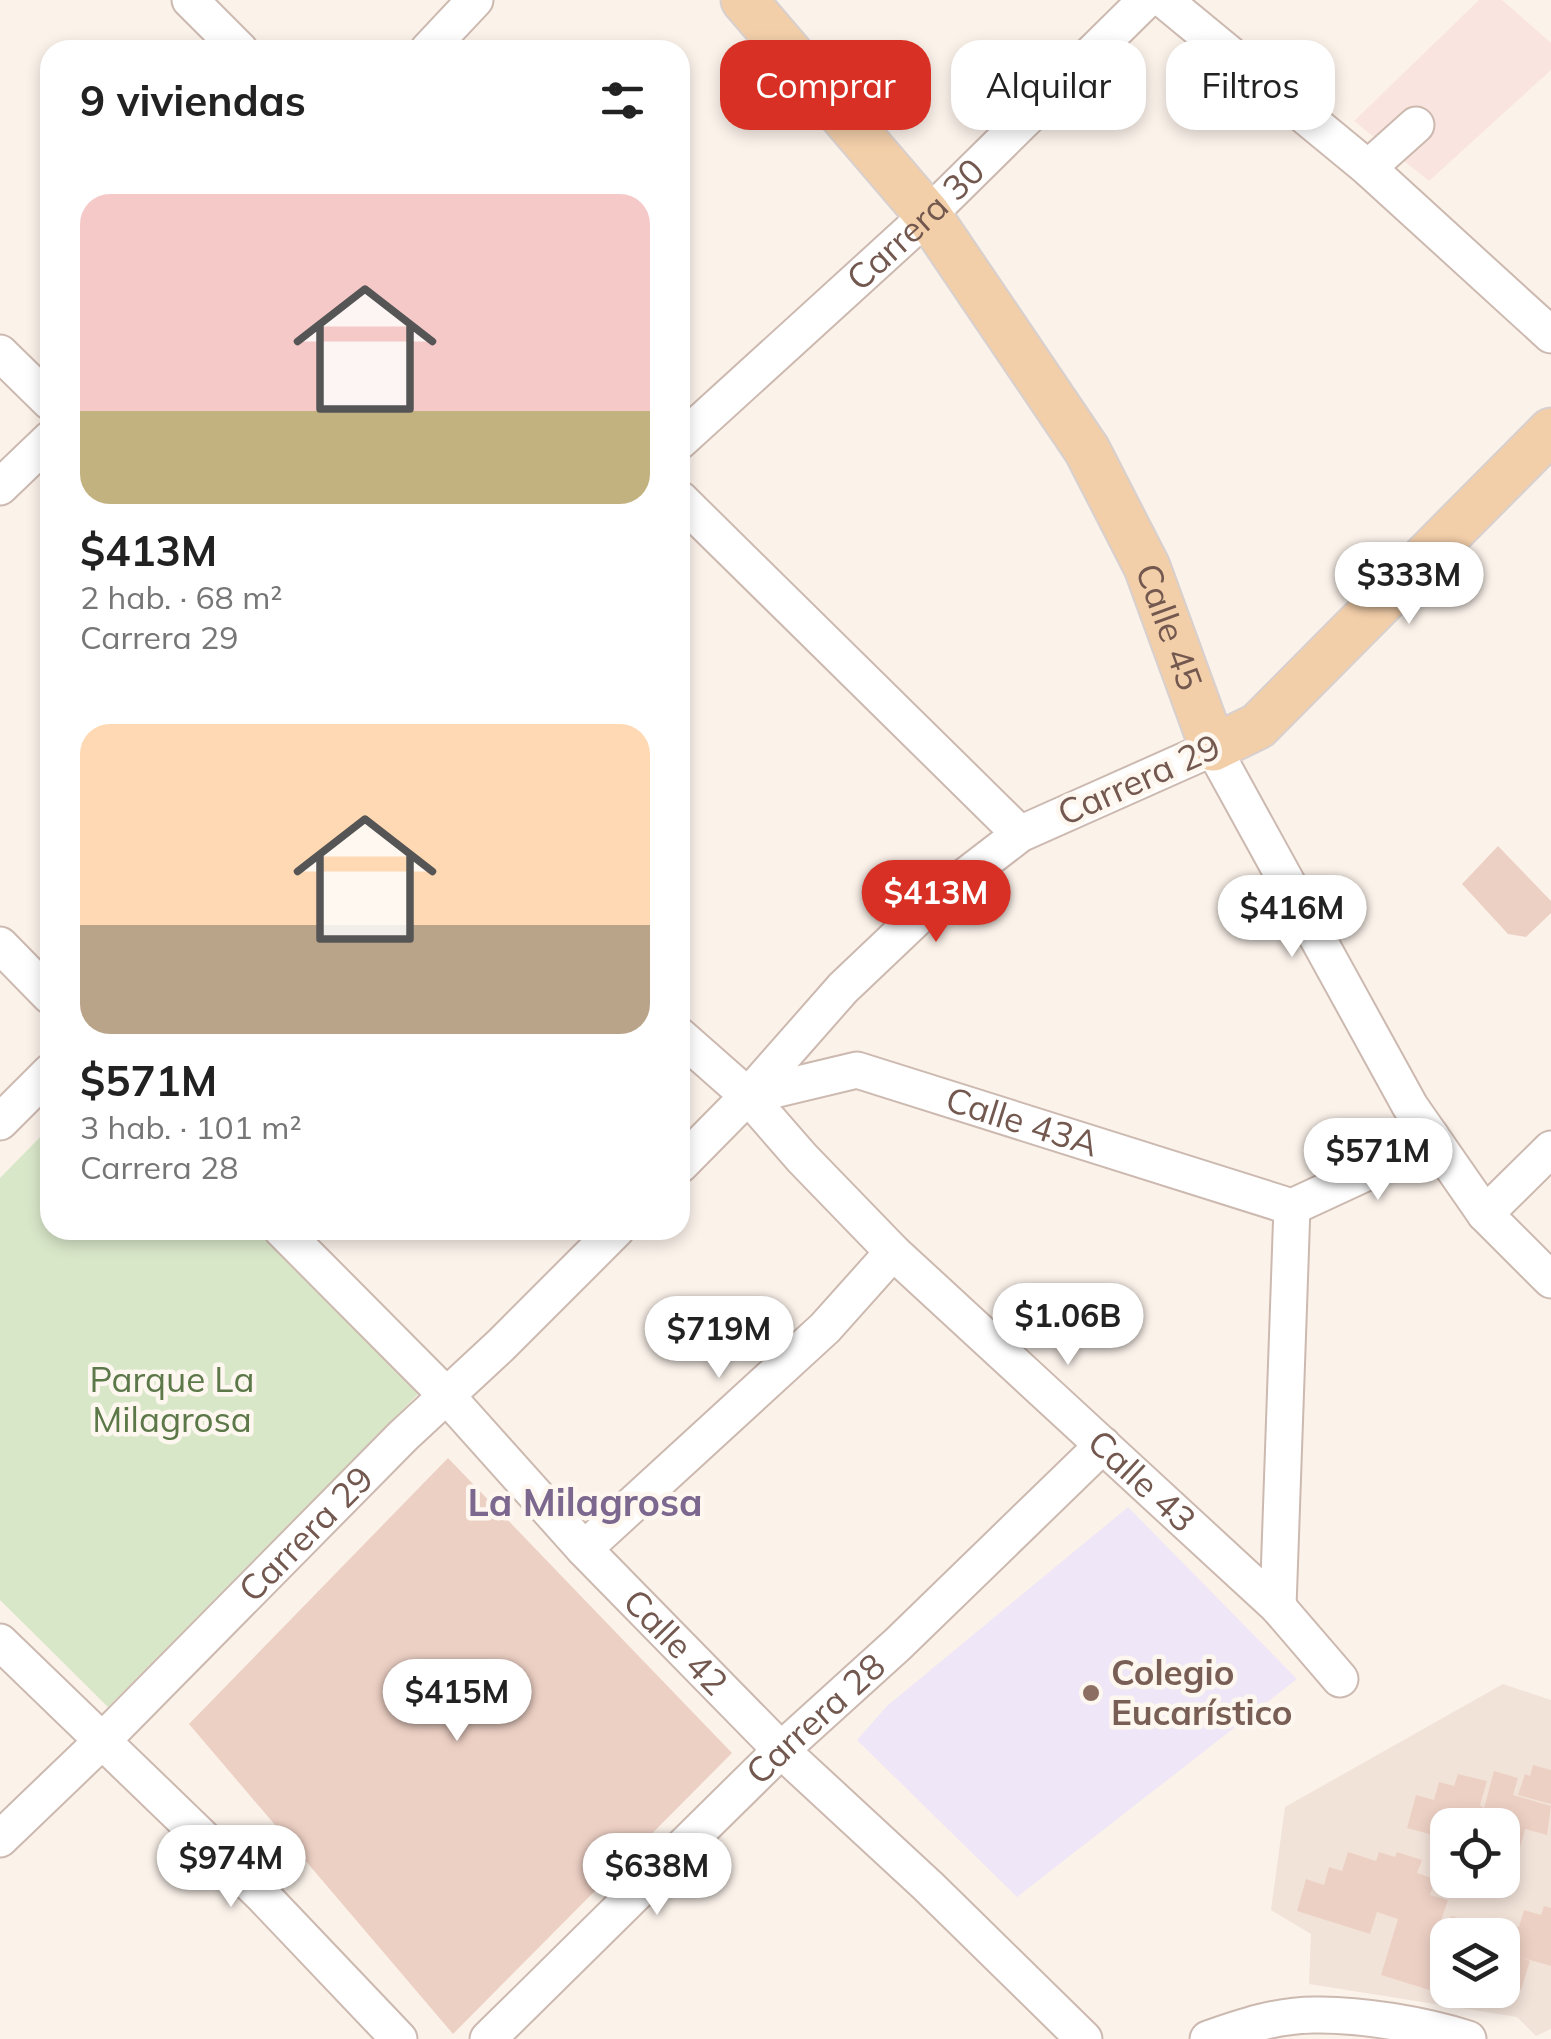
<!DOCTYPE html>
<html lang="es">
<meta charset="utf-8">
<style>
:root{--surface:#fff;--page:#f2f2f2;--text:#222;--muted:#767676;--accent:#d93025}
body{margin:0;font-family:Mulish,sans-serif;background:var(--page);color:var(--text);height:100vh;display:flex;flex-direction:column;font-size:38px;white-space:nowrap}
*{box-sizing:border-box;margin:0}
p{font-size:32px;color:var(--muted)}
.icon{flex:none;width:55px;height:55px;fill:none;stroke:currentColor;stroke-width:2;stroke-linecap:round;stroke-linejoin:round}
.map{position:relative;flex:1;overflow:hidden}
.drawer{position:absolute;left:40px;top:40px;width:650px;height:1200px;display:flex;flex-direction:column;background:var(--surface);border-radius:30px;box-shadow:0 5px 15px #0003}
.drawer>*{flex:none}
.top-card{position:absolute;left:720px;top:40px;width:680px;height:90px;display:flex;gap:20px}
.controls{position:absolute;left:1430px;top:1808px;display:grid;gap:20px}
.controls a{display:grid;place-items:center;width:90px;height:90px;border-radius:20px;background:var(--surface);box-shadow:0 5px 15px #0003;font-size:50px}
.price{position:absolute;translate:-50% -85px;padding:0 22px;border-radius:35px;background:#fff;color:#222;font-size:32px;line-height:65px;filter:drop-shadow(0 2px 5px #0008)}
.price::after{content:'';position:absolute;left:50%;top:60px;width:30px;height:22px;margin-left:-15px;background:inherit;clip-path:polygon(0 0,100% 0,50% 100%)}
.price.current{background:var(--accent);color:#fff}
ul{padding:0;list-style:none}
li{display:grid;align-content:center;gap:20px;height:530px;padding:0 40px}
li span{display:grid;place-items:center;height:310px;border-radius:30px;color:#555}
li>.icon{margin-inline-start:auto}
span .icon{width:180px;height:180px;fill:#fffc;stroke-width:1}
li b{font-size:42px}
h2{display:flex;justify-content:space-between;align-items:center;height:120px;padding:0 40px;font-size:42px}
.chip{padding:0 35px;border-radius:30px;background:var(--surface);box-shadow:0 5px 15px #0003;font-size:35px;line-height:90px}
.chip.current{background:var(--accent);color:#fff}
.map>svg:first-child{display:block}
.residential{fill:#f2e3d9;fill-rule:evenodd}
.commercial{fill:#fae4df}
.education{fill:#efe6f7}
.green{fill:#d9e7c9}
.building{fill:#edd0c4}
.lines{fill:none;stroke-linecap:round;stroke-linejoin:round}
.minor-casing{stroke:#ccb9b0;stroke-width:39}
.major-casing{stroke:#d8d0ce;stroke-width:49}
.minor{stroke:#fff;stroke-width:35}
.major{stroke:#f2cea9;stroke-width:45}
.education-dot{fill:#8d6e63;stroke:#fdf7f0;stroke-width:4}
.labels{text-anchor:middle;stroke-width:9;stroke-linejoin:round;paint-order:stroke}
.street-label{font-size:35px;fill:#73584f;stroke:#fdf7f0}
.park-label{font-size:35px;fill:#5c7849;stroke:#fdf7f0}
.education-label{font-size:35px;font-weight:bold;fill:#785e54;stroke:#fdf7f0;text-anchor:start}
.neighbourhood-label{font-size:38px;font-weight:bold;fill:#7c678e;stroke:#fdf7f0}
</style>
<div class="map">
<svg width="1551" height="2039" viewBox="0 0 1551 2039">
<rect width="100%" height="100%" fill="#fbf2ea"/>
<path class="residential" d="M1503 1684 1551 1700V2029L1536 2036 1517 2017 1309 1984 1311 1934 1271 1910 1285 1807ZM1448 1825H1502V1880H1448ZM1448 1935H1502V1990H1448Z"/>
<path class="commercial" d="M1479 0H1502L1551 43V70L1429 181 1354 121Z"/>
<path class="education" d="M1128 1507 1297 1679 1017 1897 857 1740 887 1706Z"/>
<path class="green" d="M50 1127V1230H261L423 1389 108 1707 0 1600V1178Z"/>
<g class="building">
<path d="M1498 846 1551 901V913L1526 937 1508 934 1462 884Z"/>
<path d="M448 1458 732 1753 453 2034 189 1724Z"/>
<path d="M1533 1765 1551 1770V1804L1518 1795 1525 1774 1530 1776Z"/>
<path d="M1494 1771 1518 1778 1513 1795 1551 1806 1547 1835 1525 1829 1520 1847 1502 1842V1825H1448V1839L1407 1828 1416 1795 1434 1800 1439 1782 1454 1786 1458 1774 1487 1781 1480 1805 1484 1808Z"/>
<path d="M1348 1852 1376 1861 1379 1852 1395 1857 1397 1852 1422 1860 1417 1873 1435 1879 1430 1895 1448 1900 1437 1932 1446 1935 1451 1916 1475 1923 1473 1930 1481 1933 1483 1928 1496 1932 1495 1935H1447L1448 1966 1439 1993 1381 1975 1398 1919 1377 1912 1370 1934 1297 1911 1306 1879 1324 1885 1329 1867 1342 1871Z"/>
<path d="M1544 1906 1551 1908V1966L1520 1957 1530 1961 1521 1990 1502 1985 1505 1924 1519 1927 1524 1910 1541 1915Z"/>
<path d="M1468 1990H1500L1497 2000Z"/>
</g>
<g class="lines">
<g class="minor-casing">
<g id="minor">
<path d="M190 0 240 50"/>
<path d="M1164 0 1368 168 1551 335"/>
<path d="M428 50 475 0"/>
<path d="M1368 168 1416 125"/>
<path d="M0 353 50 402"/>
<path id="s1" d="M680 441 928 215 1146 0"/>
<path d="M0 487 50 439"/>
<path d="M680 499 1020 834"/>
<path d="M0 945 50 996"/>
<path id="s2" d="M680 1036 748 1096 802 1158 893 1252 1278 1607 1340 1679"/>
<path id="s3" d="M748 1096 857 1070 1292 1207"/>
<path d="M0 1122 50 1072"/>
<path d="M680 1165 748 1096 843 988 942 894 1020 834 1213 748 1410 1106 1485 1214 1551 1280"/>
<path d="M1292 1207 1374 1169 1431 1136"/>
<path d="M1485 1214 1551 1149"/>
<path id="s4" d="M282 1230 446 1395 584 1549 781 1750 928 1886 1084 2039"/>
<path d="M584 1549 825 1328 893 1252"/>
<path d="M1278 1607 1292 1207"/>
<path d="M0 1642 263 1896 399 2039"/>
<path id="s5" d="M0 1839 103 1740 403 1436 501 1345 616 1230"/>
<path id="s6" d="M488 2039 781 1750 898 1644 1103 1445"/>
<path d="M1208 2039C1242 2027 1277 2015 1314 2015 1360 2014 1424 2025 1468 2039"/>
</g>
</g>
<g class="major-casing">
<g id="major">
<path id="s7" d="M744 0 928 215 1087 450 1147 567 1213 748 1258 726 1551 431"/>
</g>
</g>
<use href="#minor" class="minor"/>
<use href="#major" class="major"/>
</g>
<circle class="education-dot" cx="1091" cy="1693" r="10"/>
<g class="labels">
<g class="street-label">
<text dy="12" stroke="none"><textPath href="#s1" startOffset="320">Carrera 30</textPath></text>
<text dy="12" stroke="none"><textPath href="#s7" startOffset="762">Calle 45</textPath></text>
<text transform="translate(1139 780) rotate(-24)" y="12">Carrera 29</text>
<text dy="12" stroke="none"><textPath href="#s3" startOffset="285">Calle 43A</textPath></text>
<text dy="12" stroke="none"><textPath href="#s2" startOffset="642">Calle 43</textPath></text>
<text dy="12" stroke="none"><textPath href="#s5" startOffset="432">Carrera 29</textPath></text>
<text dy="12" stroke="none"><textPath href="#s4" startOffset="570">Calle 42</textPath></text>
<text dy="12" stroke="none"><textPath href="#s6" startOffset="458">Carrera 28</textPath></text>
</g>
<g class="park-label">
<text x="172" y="1392">Parque La<tspan x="172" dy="40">Milagrosa</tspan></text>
</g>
<g class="education-label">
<text x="1111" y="1685">Colegio<tspan x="1111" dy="40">Eucarístico</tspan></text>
</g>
<g class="neighbourhood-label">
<text x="585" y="1516">La Milagrosa</text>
</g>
</g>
</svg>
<div class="controls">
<a><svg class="icon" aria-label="locate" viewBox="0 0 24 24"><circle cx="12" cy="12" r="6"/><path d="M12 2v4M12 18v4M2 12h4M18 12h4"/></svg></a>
<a><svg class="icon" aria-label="layers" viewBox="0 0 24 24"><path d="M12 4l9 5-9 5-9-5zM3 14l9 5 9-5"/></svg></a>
</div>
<b class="price" style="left:1409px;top:627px">$333M</b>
<b class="price current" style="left:936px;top:945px">$413M</b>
<b class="price" style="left:1292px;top:960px">$416M</b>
<b class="price" style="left:1378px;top:1203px">$571M</b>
<b class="price" style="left:1068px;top:1368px">$1.06B</b>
<b class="price" style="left:719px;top:1381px">$719M</b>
<b class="price" style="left:457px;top:1744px">$415M</b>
<b class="price" style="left:231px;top:1910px">$974M</b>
<b class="price" style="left:657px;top:1918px">$638M</b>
<div class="top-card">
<a class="chip current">Comprar</a>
<a class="chip">Alquilar</a>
<a class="chip">Filtros</a>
</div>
<section class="drawer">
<h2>9 viviendas<svg class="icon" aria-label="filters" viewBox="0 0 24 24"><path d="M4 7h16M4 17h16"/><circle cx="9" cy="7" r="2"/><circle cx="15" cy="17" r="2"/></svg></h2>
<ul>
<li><span style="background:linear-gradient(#f6c9c9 70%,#c2b280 0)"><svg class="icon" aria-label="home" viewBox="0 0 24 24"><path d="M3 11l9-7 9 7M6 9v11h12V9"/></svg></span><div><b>$413M</b><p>2 hab. · 68 m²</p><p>Carrera 29</p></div></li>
<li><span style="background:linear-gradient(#ffd9b3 65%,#b9a48a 0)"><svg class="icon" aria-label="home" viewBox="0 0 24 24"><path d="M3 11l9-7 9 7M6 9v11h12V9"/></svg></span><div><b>$571M</b><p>3 hab. · 101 m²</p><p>Carrera 28</p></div></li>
</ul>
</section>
</div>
